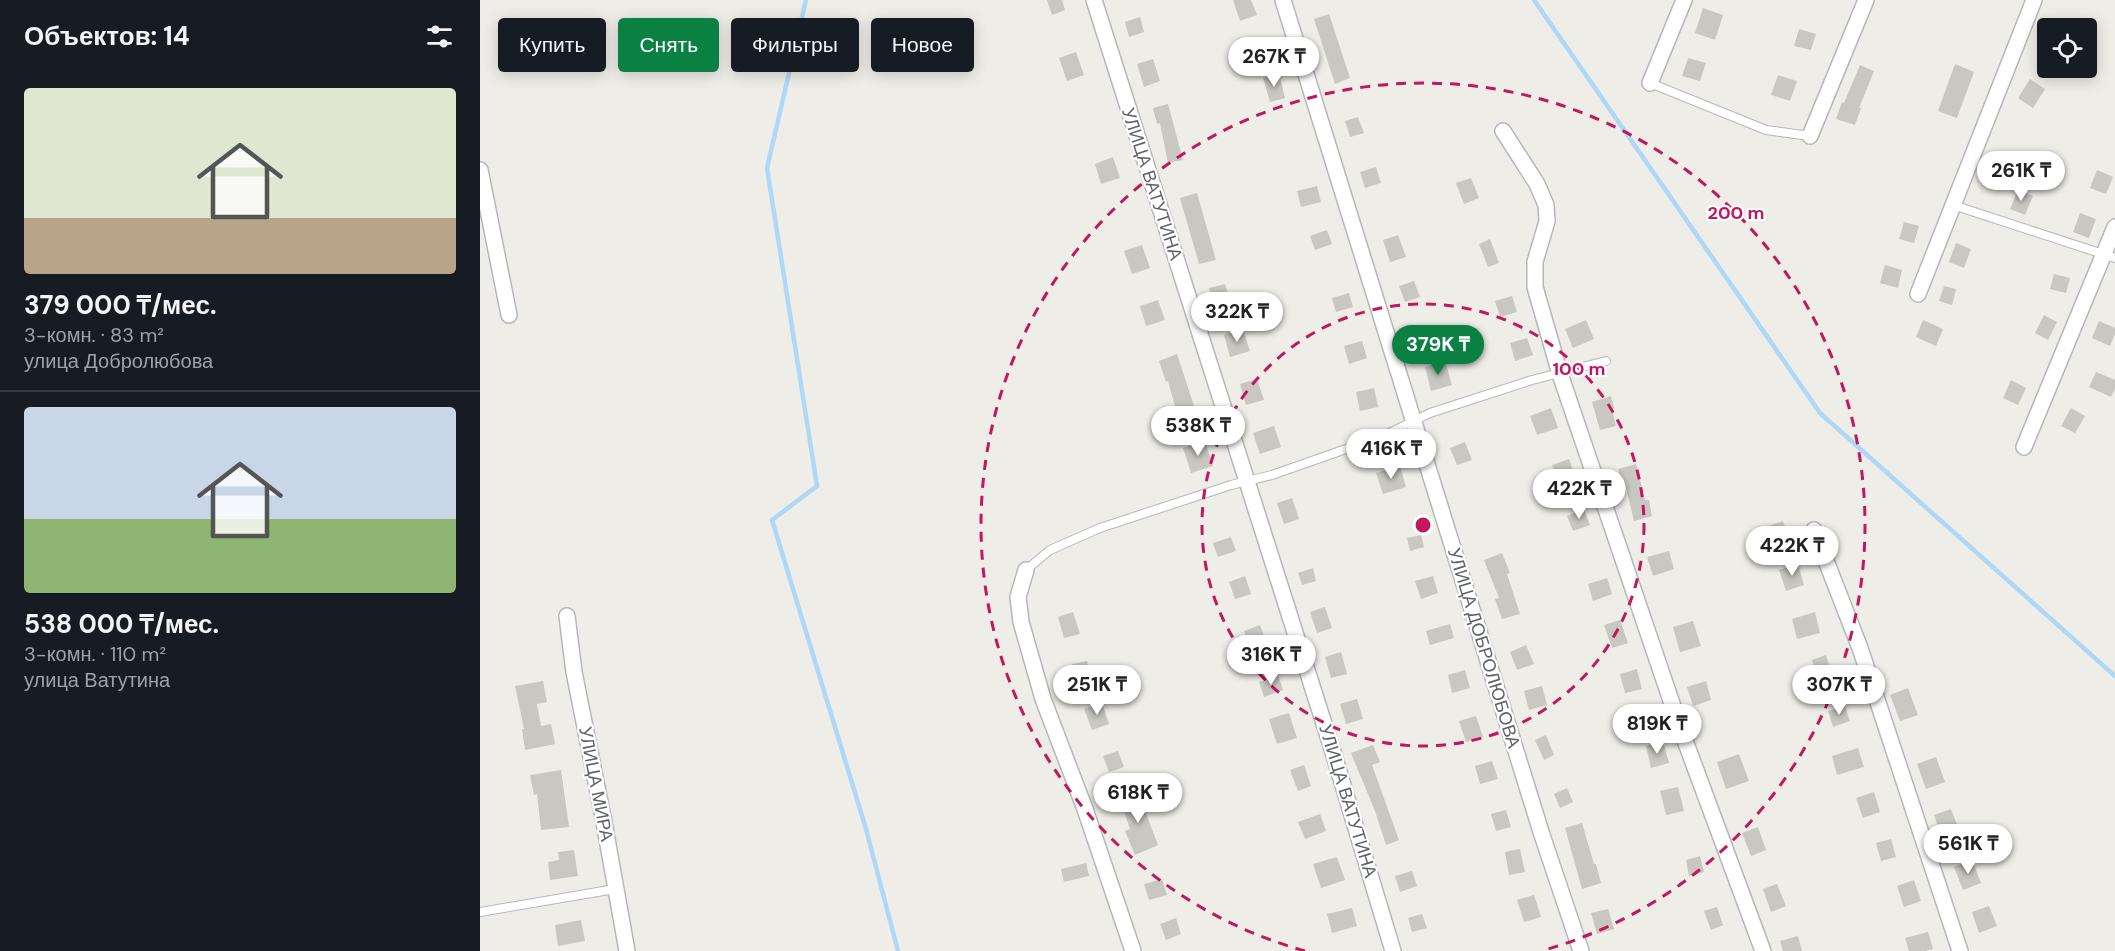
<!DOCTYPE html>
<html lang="ru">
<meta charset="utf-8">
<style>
:root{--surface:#171b24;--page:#20242c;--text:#f1f3f6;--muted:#9ea1a6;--line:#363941;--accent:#0b8043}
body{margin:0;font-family:"DM Sans",sans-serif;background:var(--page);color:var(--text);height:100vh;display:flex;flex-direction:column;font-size:22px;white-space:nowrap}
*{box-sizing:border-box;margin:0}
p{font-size:20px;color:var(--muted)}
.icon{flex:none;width:33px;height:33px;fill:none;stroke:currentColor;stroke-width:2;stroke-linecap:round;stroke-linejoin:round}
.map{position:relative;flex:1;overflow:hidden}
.panel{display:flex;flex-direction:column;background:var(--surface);width:480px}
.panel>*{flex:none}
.hud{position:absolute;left:18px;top:18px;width:570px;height:54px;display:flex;gap:12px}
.controls{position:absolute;left:1557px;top:18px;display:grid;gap:12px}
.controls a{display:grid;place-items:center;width:60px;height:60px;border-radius:6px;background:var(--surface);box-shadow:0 3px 15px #0003;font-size:30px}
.price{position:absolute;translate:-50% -51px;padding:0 14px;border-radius:21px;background:#fff;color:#222;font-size:20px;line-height:39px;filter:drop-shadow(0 2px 3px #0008)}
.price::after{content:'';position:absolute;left:50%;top:36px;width:18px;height:14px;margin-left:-9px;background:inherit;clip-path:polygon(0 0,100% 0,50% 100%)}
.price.on{background:var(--accent);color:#fff}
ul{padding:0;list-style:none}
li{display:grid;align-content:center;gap:12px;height:318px;padding:0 24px}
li+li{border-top:2px solid var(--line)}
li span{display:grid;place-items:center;height:186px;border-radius:6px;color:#555}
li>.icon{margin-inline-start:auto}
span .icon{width:108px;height:108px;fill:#fffc;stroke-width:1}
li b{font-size:26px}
h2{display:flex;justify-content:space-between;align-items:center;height:72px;padding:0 24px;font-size:26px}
.pill{padding:0 21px;border-radius:6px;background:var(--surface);box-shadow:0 3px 15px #0003;font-size:21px;line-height:54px}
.pill.on{background:var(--accent);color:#fff}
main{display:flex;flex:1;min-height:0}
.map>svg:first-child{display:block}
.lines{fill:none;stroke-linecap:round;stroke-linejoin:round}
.stream{stroke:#afd7f8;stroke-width:4.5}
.building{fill:#c8c7c1}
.lane-casing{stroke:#b4b7ba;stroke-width:10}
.street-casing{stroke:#b4b7ba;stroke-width:18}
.lane{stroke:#fff;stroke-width:8}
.street{stroke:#fff;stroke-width:15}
.ring{fill:none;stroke:#c2185b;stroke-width:3;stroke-dasharray:10 8}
.labels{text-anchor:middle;stroke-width:4.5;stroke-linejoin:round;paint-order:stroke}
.street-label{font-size:18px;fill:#5e6266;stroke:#fff}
.centre{fill:#c2185b;stroke:#fff;stroke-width:3}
.ring-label{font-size:18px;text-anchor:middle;font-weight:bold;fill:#c2185b;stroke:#fff;stroke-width:4.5;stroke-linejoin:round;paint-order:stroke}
</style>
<main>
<section class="panel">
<h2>Объектов: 14<svg class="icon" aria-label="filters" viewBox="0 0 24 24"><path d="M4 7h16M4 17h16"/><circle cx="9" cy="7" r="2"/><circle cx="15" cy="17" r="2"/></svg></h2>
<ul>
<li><span style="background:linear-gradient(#dfe7d0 70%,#b9a48a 0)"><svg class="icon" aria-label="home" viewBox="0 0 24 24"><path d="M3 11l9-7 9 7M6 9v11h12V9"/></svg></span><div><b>379 000 ₸/мес.</b><p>3-комн. · 83 m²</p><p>улица Добролюбова</p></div></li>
<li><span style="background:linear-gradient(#c9d6e8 60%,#8fb573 0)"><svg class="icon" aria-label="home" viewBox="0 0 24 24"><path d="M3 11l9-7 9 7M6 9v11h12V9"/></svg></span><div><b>538 000 ₸/мес.</b><p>3-комн. · 110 m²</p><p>улица Ватутина</p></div></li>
</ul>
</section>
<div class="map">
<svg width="1635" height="951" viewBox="0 0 1635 951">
<rect width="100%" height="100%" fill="#efede7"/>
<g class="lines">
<g class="stream">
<path d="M326 0 287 168 337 486 292 520 386 829 418 951"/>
<path d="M1054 0 1340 413 1635 676"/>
</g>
</g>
<g class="building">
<path d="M567 0H582L585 10 572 15Z"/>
<path d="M753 0H771L777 15 760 21Z"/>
<path d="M1223 8 1243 15 1235 40 1215 33Z"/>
<path d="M849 14 870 78 855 84 834 19Z"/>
<path d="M660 17 664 32 649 37 645 22Z"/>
<path d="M1319 29 1336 34 1331 50 1314 46Z"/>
<path d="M596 52 604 75 587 81 579 58Z"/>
<path d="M1208 58 1226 63 1220 81 1202 76Z"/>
<path d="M673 59 680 81 664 87 657 64Z"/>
<path d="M1475 64 1494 72 1477 118 1458 111Z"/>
<path d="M1380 65 1394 71 1379 108H1381L1375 125 1356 119 1362 102 1364 103Z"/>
<path d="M799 74 805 98 790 102 783 78Z"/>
<path d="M1298 75 1317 81 1310 101 1291 95Z"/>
<path d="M1550 79 1565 89 1553 108 1538 98Z"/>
<path d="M688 104 703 160 688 163 680 123 677 124 673 108Z"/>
<path d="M878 117 884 133 870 137 865 121Z"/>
<path d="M633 157 640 178 621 184 615 164Z"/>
<path d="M896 167 901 183 885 188 880 172Z"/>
<path d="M1617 170 1633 177 1626 194 1610 188Z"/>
<path d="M991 178 999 198 984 204 976 183Z"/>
<path d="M837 186 841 202 821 207 817 191Z"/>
<path d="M1538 190 1553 196 1545 215 1530 209Z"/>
<path d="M717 193 736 260 719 264 700 198Z"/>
<path d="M1600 213 1616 219 1609 238 1593 232Z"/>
<path d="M1424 222 1439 226 1434 243 1419 239Z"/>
<path d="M847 230 852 244 835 250 830 236Z"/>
<path d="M918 235 926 257 910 262 903 240Z"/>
<path d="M1010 239 1019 263 1008 267 999 244Z"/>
<path d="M1476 243 1491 249 1484 268 1469 262Z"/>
<path d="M662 245 670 268 652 274 644 251Z"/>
<path d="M1405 265 1422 270 1418 288 1400 283Z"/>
<path d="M1574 274 1590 278 1586 293 1570 289Z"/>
<path d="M934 281 940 297 925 302 919 286Z"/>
<path d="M745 284 751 306 735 310 729 288Z"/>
<path d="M1464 286 1476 289 1472 305 1459 301Z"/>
<path d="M869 293 873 307 856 312 852 298Z"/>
<path d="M1032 296 1037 312 1020 317 1015 301Z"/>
<path d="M678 300 685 320 666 326 660 306Z"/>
<path d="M1564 315 1577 322 1568 340 1555 333Z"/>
<path d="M1106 320 1114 339 1093 348 1085 329Z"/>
<path d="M1443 320 1463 329 1456 346 1436 337Z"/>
<path d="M1619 321 1635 328V334L1630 346 1612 338Z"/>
<path d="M763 329 770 351 750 357 744 335Z"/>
<path d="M1047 338 1053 355 1035 361 1030 343Z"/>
<path d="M882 341 887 358 869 364 864 346Z"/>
<path d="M697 354 716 412 698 417 688 381 686 382 679 361Z"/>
<path d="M965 361 972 385 951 391 945 367Z"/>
<path d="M1616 372 1635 380V389L1631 397 1609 387Z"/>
<path d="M777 379 784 400 766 405 760 384Z"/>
<path d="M1531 380 1546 388 1538 405 1523 398Z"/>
<path d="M894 388 898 407 880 411 876 392Z"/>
<path d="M1131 396 1134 408 1132 409 1136 426 1120 430 1112 402Z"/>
<path d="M1071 408 1078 428 1057 435 1050 416Z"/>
<path d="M1591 408 1605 416 1595 433 1581 426Z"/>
<path d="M794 426 801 447 780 454 773 433Z"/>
<path d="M725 441 733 466 711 473 703 448Z"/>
<path d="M985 442 992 460 977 465 970 448Z"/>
<path d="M1089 459 1096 479 1080 485 1072 465Z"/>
<path d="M1156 464 1165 500H1169L1172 516 1154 521 1145 484 1142 485 1138 469Z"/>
<path d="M920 466 926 487 903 494 896 473Z"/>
<path d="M812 498 819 519 804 524 797 503Z"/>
<path d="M1104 509 1110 525 1093 531 1087 516Z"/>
<path d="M1303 521 1309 537 1293 544 1286 527Z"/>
<path d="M941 535 944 547 930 551 927 538Z"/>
<path d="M751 537 756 551 738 557 733 543Z"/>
<path d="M1189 551 1194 569 1173 576 1167 557Z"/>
<path d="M1022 553 1030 573 1027 574 1040 614 1022 619 1015 599 1019 598 1004 560Z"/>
<path d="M1318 564 1324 585 1306 591 1299 570Z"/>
<path d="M833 568 836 581 822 585 818 573Z"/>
<path d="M765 576 771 594 755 599 749 582Z"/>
<path d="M953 576 958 593 941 599 935 581Z"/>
<path d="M1127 578 1132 594 1113 601 1108 584Z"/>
<path d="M845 607 852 628 837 633 830 612Z"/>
<path d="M593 612 600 634 584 638 578 617Z"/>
<path d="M1335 612 1340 633 1317 639 1312 619Z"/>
<path d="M1140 620 1148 643 1132 648 1124 625Z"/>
<path d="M1213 621 1221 646 1200 652 1193 627Z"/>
<path d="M970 624 974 638 950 645 946 631Z"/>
<path d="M780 625 787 644 770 650 764 631Z"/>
<path d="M1046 645 1054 664 1037 670 1030 652Z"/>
<path d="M861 652 867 674 851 678 845 657Z"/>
<path d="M1346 655 1353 677 1339 681 1332 660Z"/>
<path d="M607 661 612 681 597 685 592 664Z"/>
<path d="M1157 669 1162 689 1145 693 1140 674Z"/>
<path d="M985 670 990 688 972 693 968 675Z"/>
<path d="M798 675 803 690 784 697 779 682Z"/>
<path d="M63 681 67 702 57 704 61 726 71 724 75 744 45 750 42 729H44L35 686Z"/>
<path d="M1226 681 1231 700 1213 706 1207 687Z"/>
<path d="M1062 686 1067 705 1049 710 1044 691Z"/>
<path d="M1428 688 1438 715 1420 721 1410 695Z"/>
<path d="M877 699 883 719 866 724 860 704Z"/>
<path d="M622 703 629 724 612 730 604 709Z"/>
<path d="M1365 706 1370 721 1353 727 1348 711Z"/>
<path d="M809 713 817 738 797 744 789 719Z"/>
<path d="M996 716 1003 737 986 742 979 721Z"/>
<path d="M1066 735 1074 755 1064 760 1055 740Z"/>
<path d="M1183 741 1189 763 1171 768 1166 746Z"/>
<path d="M893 745 900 762 892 765 919 840 906 845 895 811 871 753Z"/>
<path d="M1378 748 1384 767 1357 775 1352 756Z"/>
<path d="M638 751 644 767 629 772 623 756Z"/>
<path d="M1259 754 1269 781 1246 789 1237 762Z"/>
<path d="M1456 757 1465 782 1446 789 1437 764Z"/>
<path d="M1012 761 1018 779 1000 784 995 766Z"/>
<path d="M824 765 831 786 818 791 810 770Z"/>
<path d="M81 770 89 827 61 830 57 794 54 795 50 775Z"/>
<path d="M1198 787 1204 811 1186 815 1180 791Z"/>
<path d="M1087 788 1093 802 1080 808 1074 794Z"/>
<path d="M657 790 678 845 655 855 645 831 650 829 639 797Z"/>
<path d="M1394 792 1400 812 1383 818 1376 798Z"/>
<path d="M1471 809 1481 835 1464 842 1454 815Z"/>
<path d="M1026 810 1031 827 1016 831 1011 814Z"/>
<path d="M840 814 846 831 825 839 818 822Z"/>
<path d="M1102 823 1114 864H1116L1121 883 1102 889 1085 828Z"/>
<path d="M1278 827 1286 850 1271 856 1262 833Z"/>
<path d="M1411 839 1416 857 1401 861 1396 843Z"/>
<path d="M1040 849 1045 872 1029 875 1025 852Z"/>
<path d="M94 850 98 876 70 880 68 862 79 860 78 852Z"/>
<path d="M1220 856 1224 872 1209 876 1206 860Z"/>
<path d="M857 857 865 880 841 888 833 864Z"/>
<path d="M1492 860 1501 883 1483 890 1474 867Z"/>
<path d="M606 863 609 876 584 882 581 869Z"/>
<path d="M932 871 937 886 920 892 915 876Z"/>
<path d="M682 879 687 895 669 900 664 884Z"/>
<path d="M1434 880 1441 901 1424 907 1417 886Z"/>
<path d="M1297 884 1306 906 1291 912 1283 889Z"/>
<path d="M1054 895 1061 917 1044 922 1037 900Z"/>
<path d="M1509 906 1517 926 1499 933 1492 912Z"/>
<path d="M1237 907 1243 925 1231 930 1224 911Z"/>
<path d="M872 908 877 926 852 933 847 914Z"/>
<path d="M1128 909 1134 929 1117 934 1111 913Z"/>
<path d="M942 914 947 928 932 932 928 918Z"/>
<path d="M696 918 701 934 686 940 680 924Z"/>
<path d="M101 920 105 941 78 946 75 925Z"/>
<path d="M1448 932 1453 949 1445 951H1429L1425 938Z"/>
<path d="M1318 936 1322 951H1303L1300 941Z"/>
</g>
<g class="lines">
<g class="lane-casing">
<g id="lane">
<path d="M1170 83 1286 130 1330 136"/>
<path d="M1473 205 1635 258"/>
<path d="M546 570 570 550 620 528 751 485 792 475 903 436 950 413 1052 380 1126 361"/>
<path d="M0 912 135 889"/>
</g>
</g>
<g class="street-casing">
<g id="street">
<path d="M614 0 853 752 913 951"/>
<path d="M803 0 1062 835 1101 951"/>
<path d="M1170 83 1204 0"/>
<path d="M1023 131 1057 184 1066 205 1067 221 1055 262V287L1080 374 1200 727 1283 951"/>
<path d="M1330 136 1386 0"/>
<path d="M0 170 29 315"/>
<path d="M1438 294 1554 0"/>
<path d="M1544 447 1635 227"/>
<path d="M1334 530 1380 648 1480 951"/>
<path d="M546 570 538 597 541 622 563 699 605 809 653 951"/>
<path d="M87 616 94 672 124 822 147 951"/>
</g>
</g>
<use href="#lane" class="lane"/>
<use href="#street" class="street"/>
</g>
<g class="ring">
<circle cx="943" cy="525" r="221"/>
<path d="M825 951A442 442 0 1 1 1061 951"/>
</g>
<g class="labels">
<g class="street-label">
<text transform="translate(672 184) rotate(72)" y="6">УЛИЦА ВАТУТИНА</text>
<text transform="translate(1004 648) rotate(73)" y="6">УЛИЦА ДОБРОЛЮБОВА</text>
<text transform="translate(116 784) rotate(79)" y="6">УЛИЦА МИРА</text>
<text transform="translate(868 801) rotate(73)" y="6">УЛИЦА ВАТУТИНА</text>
</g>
</g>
<circle cx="943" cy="525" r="9" class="centre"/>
<g class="ring-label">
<text x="1256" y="219">200 m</text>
<text x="1099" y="375">100 m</text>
</g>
</svg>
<div class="controls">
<a><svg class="icon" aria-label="locate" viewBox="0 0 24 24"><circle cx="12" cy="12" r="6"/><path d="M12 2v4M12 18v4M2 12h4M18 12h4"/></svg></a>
</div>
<b class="price" style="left:794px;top:88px">267K ₸</b>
<b class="price" style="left:1541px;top:202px">261K ₸</b>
<b class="price" style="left:757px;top:343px">322K ₸</b>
<b class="price on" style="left:958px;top:376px">379K ₸</b>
<b class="price" style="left:718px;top:457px">538K ₸</b>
<b class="price" style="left:911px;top:480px">416K ₸</b>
<b class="price" style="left:1099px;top:520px">422K ₸</b>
<b class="price" style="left:1312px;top:577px">422K ₸</b>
<b class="price" style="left:791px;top:686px">316K ₸</b>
<b class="price" style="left:617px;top:716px">251K ₸</b>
<b class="price" style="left:1359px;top:716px">307K ₸</b>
<b class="price" style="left:1177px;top:755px">819K ₸</b>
<b class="price" style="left:658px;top:824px">618K ₸</b>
<b class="price" style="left:1488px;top:875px">561K ₸</b>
<div class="hud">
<a class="pill">Купить</a>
<a class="pill on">Снять</a>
<a class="pill">Фильтры</a>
<a class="pill">Новое</a>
</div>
</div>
</main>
